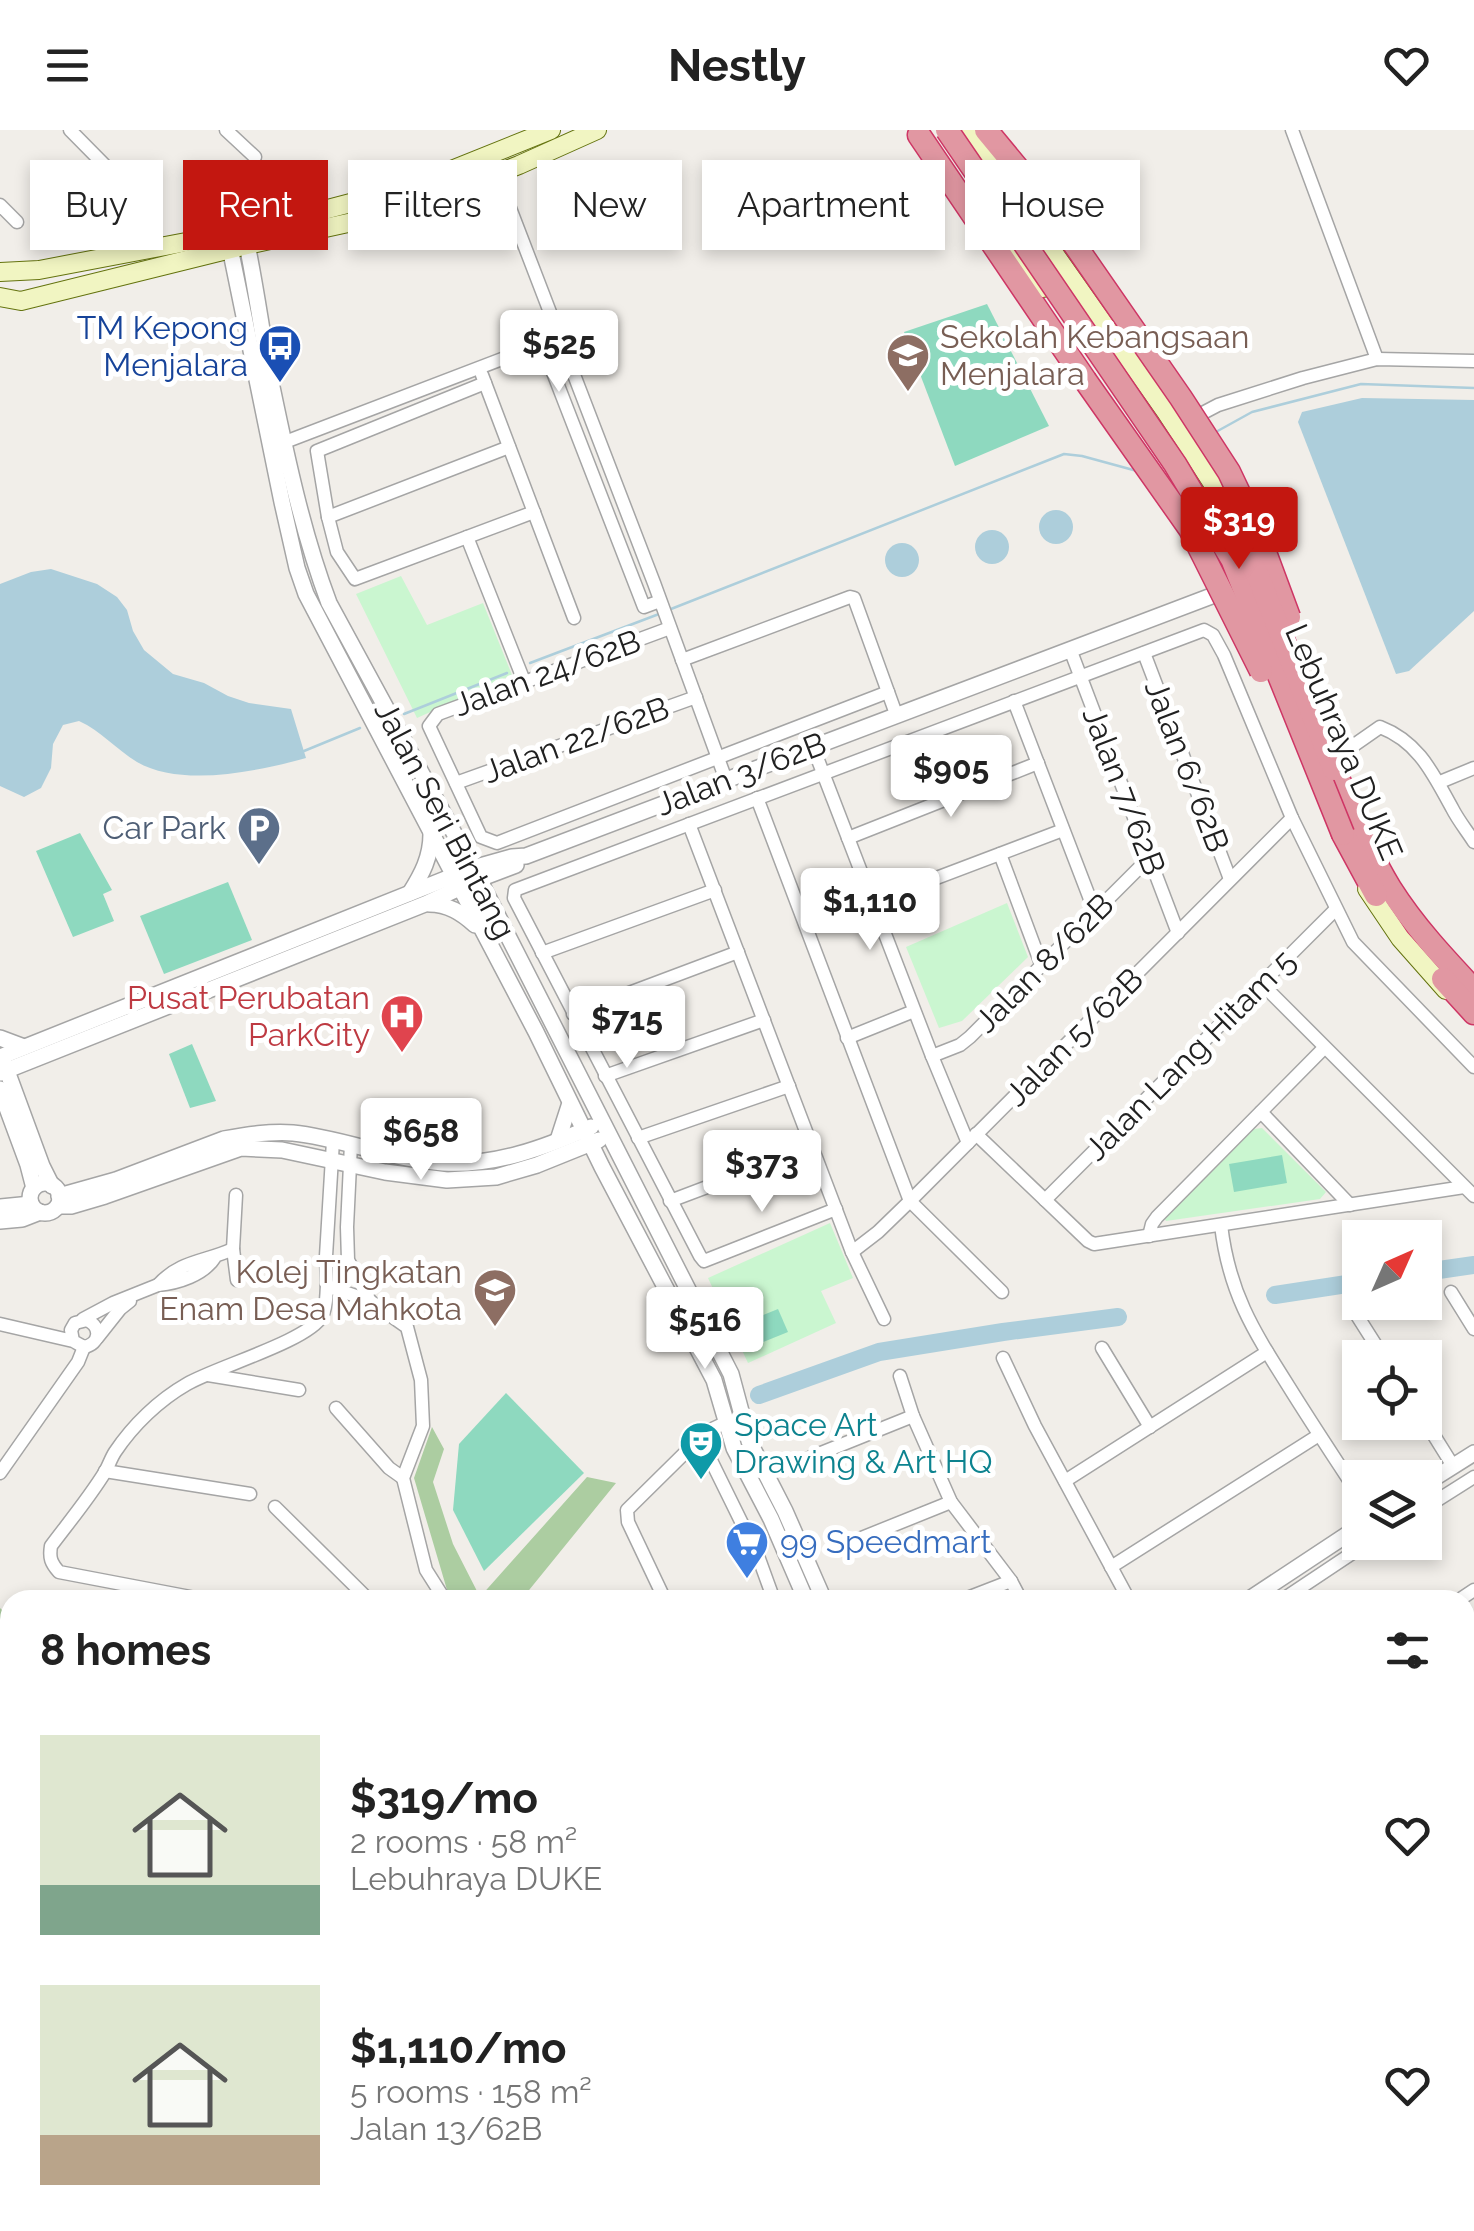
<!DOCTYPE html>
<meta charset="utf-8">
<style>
:root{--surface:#fff;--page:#f2f2f2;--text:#222;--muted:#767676;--accent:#c31710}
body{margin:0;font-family:Raleway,sans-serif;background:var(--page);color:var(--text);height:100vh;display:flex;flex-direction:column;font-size:38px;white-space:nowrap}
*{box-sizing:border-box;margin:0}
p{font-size:32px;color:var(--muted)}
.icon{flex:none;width:55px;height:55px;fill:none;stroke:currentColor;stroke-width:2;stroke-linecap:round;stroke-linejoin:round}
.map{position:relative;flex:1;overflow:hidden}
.side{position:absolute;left:0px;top:1460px;width:1475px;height:642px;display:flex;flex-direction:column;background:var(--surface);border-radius:30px 30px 0 0;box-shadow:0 5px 15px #0003}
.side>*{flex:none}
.top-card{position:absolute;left:30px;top:30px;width:1415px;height:90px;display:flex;gap:20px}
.needle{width:65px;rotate:45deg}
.tools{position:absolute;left:1342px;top:1090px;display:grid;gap:20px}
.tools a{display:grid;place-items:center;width:100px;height:100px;border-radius:0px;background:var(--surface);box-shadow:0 5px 15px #0003;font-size:50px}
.price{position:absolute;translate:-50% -85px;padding:0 22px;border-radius:10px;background:#fff;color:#222;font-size:32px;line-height:65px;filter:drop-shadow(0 2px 5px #0008)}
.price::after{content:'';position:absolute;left:50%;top:60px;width:30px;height:22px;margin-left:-15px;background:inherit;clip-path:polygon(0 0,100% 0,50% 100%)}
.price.on{background:var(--accent);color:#fff}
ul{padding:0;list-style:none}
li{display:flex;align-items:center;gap:30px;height:250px;padding:0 40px}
li span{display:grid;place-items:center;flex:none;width:280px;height:200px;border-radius:0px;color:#555}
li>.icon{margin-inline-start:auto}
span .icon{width:120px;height:120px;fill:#fffc;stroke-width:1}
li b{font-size:42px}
h2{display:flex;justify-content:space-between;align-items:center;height:120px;padding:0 40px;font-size:42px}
.tag{padding:0 35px;border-radius:0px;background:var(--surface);box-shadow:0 5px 15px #0003;font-size:35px;line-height:90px}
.tag.on{background:var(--accent);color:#fff}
header{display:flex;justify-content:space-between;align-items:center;height:130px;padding:0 40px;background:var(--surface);font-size:45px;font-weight:700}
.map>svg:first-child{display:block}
.forest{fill:#accda1}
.park{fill:#caf6d0}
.pitch{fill:#8ed9bf}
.water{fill:#adcedb}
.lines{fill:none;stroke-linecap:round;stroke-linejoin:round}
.stream{stroke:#adcedb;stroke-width:2.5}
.river{stroke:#adcedb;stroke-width:18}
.minor-casing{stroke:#a5a5a5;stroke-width:15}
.tertiary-casing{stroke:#a5a5a5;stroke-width:18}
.secondary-casing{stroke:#64730e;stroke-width:20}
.motorway-casing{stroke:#ce3665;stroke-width:25}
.minor{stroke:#fff;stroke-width:12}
.tertiary{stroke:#fff;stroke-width:15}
.secondary{stroke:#f1f5c2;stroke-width:18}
.motorway{stroke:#e197a2;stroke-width:22}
.motorway-bridge-casing{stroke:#ce3665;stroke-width:25;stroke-linecap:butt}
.motorway-bridge{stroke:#e197a2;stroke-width:22}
.labels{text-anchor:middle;stroke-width:10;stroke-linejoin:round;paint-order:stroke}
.transit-label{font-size:32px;fill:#164399;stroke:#fff;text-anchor:end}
.education-label{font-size:32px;fill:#785e54;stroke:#fff;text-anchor:start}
.street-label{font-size:32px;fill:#212121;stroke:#fff}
.service-label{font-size:32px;fill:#4e5e75;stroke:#fff;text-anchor:end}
.health-label{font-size:32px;fill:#be3a42;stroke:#fff;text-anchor:end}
.culture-label{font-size:32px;fill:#0d838f;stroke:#fff;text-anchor:start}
.shop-label{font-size:32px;fill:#366cbe;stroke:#fff;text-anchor:start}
</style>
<header><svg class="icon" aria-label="menu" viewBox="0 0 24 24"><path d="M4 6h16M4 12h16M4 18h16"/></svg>Nestly<svg class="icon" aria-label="heart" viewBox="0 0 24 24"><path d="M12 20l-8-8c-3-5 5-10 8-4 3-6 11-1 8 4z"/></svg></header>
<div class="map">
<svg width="1474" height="2101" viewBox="0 0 1474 2101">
<rect width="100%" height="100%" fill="#f1eee9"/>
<g class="forest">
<path d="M432 1297 444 1319 433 1352 453 1414 480 1467 587 1347 616 1353 521 1470H510L506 1466 502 1470H450L414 1348Z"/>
<path d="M0 1478 10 1488V1573L0 1569Z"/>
<path d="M10 1895V2092L408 2093 406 2101H0V1900Z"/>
</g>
<g class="park">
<path d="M401 446 427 495 483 473 512 545 417 588 356 464Z"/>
<path d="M1007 773 1028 827 962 891 939 898 906 817Z"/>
<path d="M1262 998 1326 1062 1320 1069 1166 1091 1164 1088 1254 999Z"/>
<path d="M830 1093 853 1148 821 1161 836 1193 748 1233 708 1148Z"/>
</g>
<g class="pitch">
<path d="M987 174 1049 296 955 336 904 202Z"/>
<path d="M80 703 112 760 103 764 114 791 73 807 36 721Z"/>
<path d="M228 752 252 810 164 844 140 786Z"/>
<path d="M192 914 216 971 190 978 169 924Z"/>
<path d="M1282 1025 1287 1053 1234 1062 1229 1034Z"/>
<path d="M778 1179 788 1202 748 1218 739 1195Z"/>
<path d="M506 1263 584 1343 484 1441 453 1380 459 1314Z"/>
</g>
<g class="water">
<path d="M1362 268 1474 270V481L1409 541 1396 544 1298 292 1302 282Z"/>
<circle cx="1056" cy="397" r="17"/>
<circle cx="992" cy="417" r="17"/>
<circle cx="902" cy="430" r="17"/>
<path d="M51 439 97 454 117 467 127 480 133 501 144 520 173 544 204 553 228 566 249 573 291 579 306 628C259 641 182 658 137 632 116 619 101 601 79 591L63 595 53 614 51 638 41 658 24 667 0 656V454L31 442Z"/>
</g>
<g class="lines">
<g class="stream">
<path d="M1214 303 1252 282 1361 254 1474 258"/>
<path d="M671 479 1064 324 1082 326 1137 341"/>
<path d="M530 533 659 484"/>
<path d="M404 584 507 543"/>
<path d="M304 621 360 598"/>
</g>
<g class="river">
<path d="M1425 1142 1474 1135"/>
<path d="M1275 1165 1360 1152"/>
<path d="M759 1265 879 1222 1003 1202 1118 1187"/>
</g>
<g class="minor-casing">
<g id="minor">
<path d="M70 0 143 74"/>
<path d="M226 0 255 27"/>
<path d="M1292 0 1377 229"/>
<path d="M490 26 654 453 726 650"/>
<path d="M0 75 17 92"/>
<path d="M542 214 644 477 660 471"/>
<path d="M482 245 574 488"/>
<path d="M485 253 317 321 328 387 337 422 355 449 534 382"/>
<path d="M1194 291 1199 285 1218 275 1303 248 1377 229 1474 231"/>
<path d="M285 312 549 211"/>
<path d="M328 387 509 317"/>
<path d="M467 407 524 551"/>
<path d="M670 498 438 584 429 596 481 707 497 713 888 562"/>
<path d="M1070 519 1178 803"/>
<path d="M1144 523 1230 749"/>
<path d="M682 530 850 467 854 468 896 584"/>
<path d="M1014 571 1095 782"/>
<path d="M813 617 932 926 968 1013"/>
<path d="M1337 627 1380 597C1419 612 1433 644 1452 678 1458 690 1467 701 1474 712"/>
<path d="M1440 652 1474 638"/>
<path d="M456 653 696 567"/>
<path d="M757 668 910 1071 1002 1162"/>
<path d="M689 694 852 1122 884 1189"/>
<path d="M848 708 1038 633"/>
<path d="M1000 724 1041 834"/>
<path d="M873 772 1063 700"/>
<path d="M542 823 715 760"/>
<path d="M1262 854 1474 1066"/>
<path d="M573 884 738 822"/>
<path d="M847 908 914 881"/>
<path d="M932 926 960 915 970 907 1149 728"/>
<path d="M605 946 764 890"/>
<path d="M1261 982 1350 1075"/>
<path d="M976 1004 1088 1111 1094 1114 1464 1057"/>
<path d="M638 1008 789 956"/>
<path d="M351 1014 347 1097 348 1130 370 1171"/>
<path d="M236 1065 233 1119 237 1150"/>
<path d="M1045 1070 1335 780"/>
<path d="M670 1071 813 1017"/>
<path d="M836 1079 704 1131 700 1126 514 768 515 760 1204 500 1213 505 1224 525 1292 688 1353 812 1474 937"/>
<path d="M1221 1095C1229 1163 1253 1200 1289 1257 1312 1294 1336 1330 1360 1367"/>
<path d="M1149 1106 1152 1094 1157 1087 1324 918"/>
<path d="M852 1122 878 1102 910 1071 1292 688"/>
<path d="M215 1127C204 1145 178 1153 158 1155 181 1130 205 1132 233 1119"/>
<path d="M327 1156 326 1126 333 1011"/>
<path d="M1451 1162 1474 1199"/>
<path d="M1351 1176 1384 1228"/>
<path d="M83 1189 113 1173 158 1155"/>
<path d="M0 1194 73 1211 84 1217C100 1214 102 1197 87 1190L75 1193 71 1200 73 1211"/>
<path d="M97 1208 120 1179 130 1171"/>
<path d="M1102 1218 1150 1297"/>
<path d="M1003 1228 1035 1296 1129 1470"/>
<path d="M208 1245 299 1260"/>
<path d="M900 1246 913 1286 951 1372 1011 1451 1021 1470"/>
<path d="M336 1278 389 1338 403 1348"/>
<path d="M1425 1291 1453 1336"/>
<path d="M700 1308 758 1426 774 1470"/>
<path d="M811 1327 913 1286"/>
<path d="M105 1341 250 1364"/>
<path d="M0 1343 78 1232 84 1217"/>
<path d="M1065 1351 1267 1222"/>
<path d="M275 1377 369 1470"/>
<path d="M1425 1378 1474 1347"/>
<path d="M854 1411 951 1372"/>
<path d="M1111 1437 1319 1305"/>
<path d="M206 1470 59 1442C51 1433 49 1428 51 1416 69 1392 89 1368 105 1342 109 1335 111 1328 115 1322 133 1295 159 1270 187 1254 216 1237 308 1211 322 1186 327 1177 326 1166 327 1156L370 1171 407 1197 421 1250 423 1296 403 1348 426 1440 445 1470"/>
<path d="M665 1470 628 1392 627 1380 706 1302 725 1293"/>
<path d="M962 1470 1011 1451"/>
<path d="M1282 1470 1369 1412"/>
<path d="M1459 1470 1474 1460"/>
<path d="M0 1624 10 1628"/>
<path d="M1465 1715 1474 1740"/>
<path d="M0 1747 10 1753"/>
<path d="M1465 1847 1474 1844"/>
<path d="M1465 1946 1474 1943"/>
<path d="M1465 2000 1474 2025"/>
<path d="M1465 2086 1474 2085"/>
<path d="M480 2092 481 2101"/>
<path d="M710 2092V2101"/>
<path d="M1016 2092 1018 2101"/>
<path d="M1114 2092 1115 2101"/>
<path d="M1207 2092V2097"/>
<path d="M1304 2092 1306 2101"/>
<path d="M785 2100 831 2092"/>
<path d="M1368 2101 1424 2092"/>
</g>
</g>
<g class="tertiary-casing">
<g id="tertiary">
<path d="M245 105C256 155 262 206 272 257 287 329 303 404 329 473L479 749 731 1244 749 1311 785 1381 824 1470"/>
<path d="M228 108 282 372 297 438 306 464 536 902 602 1037 714 1250 734 1318 771 1389 806 1470"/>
<path d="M410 763C422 744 431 727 431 704"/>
<path d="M429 774C448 774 462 783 475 795"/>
<path d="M0 908 24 917"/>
<path d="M0 927 473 738 512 727 526 726 1230 459"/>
<path d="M3 930 42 1036 52 1056"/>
<path d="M0 943 425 774 479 749 516 735"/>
<path d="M0 959 28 1035 34 1058"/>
<path d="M558 1010 570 973"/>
<circle cx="45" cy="1068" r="15"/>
<path d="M59 1066 116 1050 224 1009C246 1005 270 1001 293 1003 343 1008 392 1030 443 1033 495 1036 544 1018 591 997"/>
<path d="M58 1076H71L105 1066 241 1018 282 1020 385 1042 447 1050 496 1047 537 1035 599 1010"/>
<path d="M0 1077 31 1074"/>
<path d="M0 1091 22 1089 40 1082"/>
<path d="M1425 1354 1474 1323"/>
<path d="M1248 1470 1360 1396"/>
<path d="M727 2101 728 2092"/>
<path d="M747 2101V2092"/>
</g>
</g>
<g class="secondary-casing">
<g id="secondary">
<path d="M967 0 1166 282 1252 414"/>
<path d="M986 89 1043 158"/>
<path d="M0 142 39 140 244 101 404 59 551 0"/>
<path d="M0 167 21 171 247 115 403 81 519 35 597 0"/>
<path d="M1367 759 1400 808 1446 860"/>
</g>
</g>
<g class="motorway-casing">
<g id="motorway">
<path d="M986 0 1043 69"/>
<path d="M919 5 1085 250"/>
<path d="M1334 639C1352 679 1367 721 1390 758 1414 796 1444 828 1474 860"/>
<path d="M1343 704 1376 765"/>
<path d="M1443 849 1474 883"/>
</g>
</g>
<use href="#minor" class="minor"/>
<use href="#tertiary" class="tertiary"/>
<use href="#secondary" class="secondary"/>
<use href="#motorway" class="motorway"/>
<g class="motorway-bridge-casing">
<g id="motorway-bridge">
<path d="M947 0 1175 334 1232 429 1343 704"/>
<path d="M1043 69 1181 268 1229 342 1257 401 1289 487"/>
<path d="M1085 250 1190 399 1261 541"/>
<path d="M1234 404 1258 446 1334 639"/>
</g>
</g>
<use href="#motorway-bridge" class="motorway-bridge"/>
</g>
<defs>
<g id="bus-pin" transform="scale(2.25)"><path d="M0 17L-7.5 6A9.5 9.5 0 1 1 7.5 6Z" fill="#1a4fb4" stroke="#fff"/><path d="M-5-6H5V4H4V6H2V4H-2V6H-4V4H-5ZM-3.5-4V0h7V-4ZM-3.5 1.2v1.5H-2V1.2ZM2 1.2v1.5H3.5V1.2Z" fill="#fff"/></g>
<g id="school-pin" transform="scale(2.25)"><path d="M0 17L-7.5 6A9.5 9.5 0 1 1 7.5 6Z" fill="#8d6e63" stroke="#fff"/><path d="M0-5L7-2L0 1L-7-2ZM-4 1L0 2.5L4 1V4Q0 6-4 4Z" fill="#fff"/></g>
<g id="parking-pin" transform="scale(2.25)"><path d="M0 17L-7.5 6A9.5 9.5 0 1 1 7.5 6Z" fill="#5c6f8a" stroke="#fff"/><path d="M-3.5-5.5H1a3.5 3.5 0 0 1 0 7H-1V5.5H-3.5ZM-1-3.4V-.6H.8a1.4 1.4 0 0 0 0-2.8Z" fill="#fff"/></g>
<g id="hospital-pin" transform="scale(2.25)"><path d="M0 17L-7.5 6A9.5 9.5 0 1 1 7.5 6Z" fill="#e0444e" stroke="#fff"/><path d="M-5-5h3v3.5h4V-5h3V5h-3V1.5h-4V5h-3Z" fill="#fff"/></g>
<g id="theatre-pin" transform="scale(2.25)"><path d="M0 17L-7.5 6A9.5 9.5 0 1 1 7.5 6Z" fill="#0f9aa8" stroke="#fff"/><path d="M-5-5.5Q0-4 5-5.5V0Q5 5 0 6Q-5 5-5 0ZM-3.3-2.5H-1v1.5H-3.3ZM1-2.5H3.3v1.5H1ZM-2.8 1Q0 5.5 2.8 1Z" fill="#fff"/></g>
<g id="supermarket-pin" transform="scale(2.25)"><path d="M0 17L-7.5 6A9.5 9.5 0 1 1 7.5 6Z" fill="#3f7fe0" stroke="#fff"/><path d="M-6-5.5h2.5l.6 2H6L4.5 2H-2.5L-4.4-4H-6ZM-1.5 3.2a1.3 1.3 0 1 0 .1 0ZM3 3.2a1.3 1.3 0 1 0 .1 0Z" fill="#fff"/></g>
</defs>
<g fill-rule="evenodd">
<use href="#bus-pin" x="280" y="216"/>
<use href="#school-pin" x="908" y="225"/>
<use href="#parking-pin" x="259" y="698"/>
<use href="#hospital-pin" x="402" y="886"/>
<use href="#school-pin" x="495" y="1160"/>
<use href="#theatre-pin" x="701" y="1313"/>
<use href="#supermarket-pin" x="747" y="1412"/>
</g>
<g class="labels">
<g class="transit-label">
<text x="248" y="209">TM Kepong<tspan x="248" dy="37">Menjalara</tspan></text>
</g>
<g class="education-label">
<text x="940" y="218">Sekolah Kebangsaan<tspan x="940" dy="37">Menjalara</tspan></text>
<text x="462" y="1153" text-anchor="end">Kolej Tingkatan<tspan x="462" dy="37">Enam Desa Mahkota</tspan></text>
</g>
<g class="street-label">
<text transform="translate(547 543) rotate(-20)" y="11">Jalan 24/62B</text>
<text transform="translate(576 610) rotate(-20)" y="11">Jalan 22/62B</text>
<text transform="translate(1344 612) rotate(67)" y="11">Lebuhraya DUKE</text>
<text transform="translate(1187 636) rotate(69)" y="11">Jalan 6/62B</text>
<text transform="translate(741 644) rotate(-21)" y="11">Jalan 3/62B</text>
<text transform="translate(1124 661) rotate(69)" y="11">Jalan 7/62B</text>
<text transform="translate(445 690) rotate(62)" y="11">Jalan Seri Bintang</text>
<text transform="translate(1044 833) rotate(-45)" y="11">Jalan 8/62B</text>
<text transform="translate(1074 907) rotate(-45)" y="11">Jalan 5/62B</text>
<text transform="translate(1190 925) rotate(-45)" y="11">Jalan Lang Hitam 5</text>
</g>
<g class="service-label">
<text x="226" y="709">Car Park</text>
</g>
<g class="health-label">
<text x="370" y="879">Pusat Perubatan<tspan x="370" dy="37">ParkCity</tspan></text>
</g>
<g class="culture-label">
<text x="734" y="1306">Space Art<tspan x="734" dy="37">Drawing &amp; Art HQ</tspan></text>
</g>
<g class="shop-label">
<text x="780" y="1423">99 Speedmart</text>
</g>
</g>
</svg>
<div class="tools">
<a><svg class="needle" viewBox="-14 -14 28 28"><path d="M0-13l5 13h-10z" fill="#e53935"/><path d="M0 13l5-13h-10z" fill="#767676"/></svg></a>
<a><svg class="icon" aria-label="locate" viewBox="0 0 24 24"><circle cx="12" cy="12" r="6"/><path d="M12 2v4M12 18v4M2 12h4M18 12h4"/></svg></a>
<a><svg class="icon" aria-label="layers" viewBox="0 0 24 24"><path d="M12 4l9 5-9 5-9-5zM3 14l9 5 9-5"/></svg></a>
</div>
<b class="price" style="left:559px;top:265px">$525</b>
<b class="price on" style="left:1239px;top:442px">$319</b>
<b class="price" style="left:951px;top:690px">$905</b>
<b class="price" style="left:870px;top:823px">$1,110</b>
<b class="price" style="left:627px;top:941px">$715</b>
<b class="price" style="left:421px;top:1053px">$658</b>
<b class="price" style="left:762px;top:1085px">$373</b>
<b class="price" style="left:705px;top:1242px">$516</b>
<div class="top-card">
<a class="tag">Buy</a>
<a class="tag on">Rent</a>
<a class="tag">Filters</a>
<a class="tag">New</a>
<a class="tag">Apartment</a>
<a class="tag">House</a>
</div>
<section class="side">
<h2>8 homes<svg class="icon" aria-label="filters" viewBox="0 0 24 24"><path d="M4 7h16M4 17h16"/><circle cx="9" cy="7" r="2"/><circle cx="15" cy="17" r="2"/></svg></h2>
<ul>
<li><span style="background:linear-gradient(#dfe7d0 75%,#7fa58c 0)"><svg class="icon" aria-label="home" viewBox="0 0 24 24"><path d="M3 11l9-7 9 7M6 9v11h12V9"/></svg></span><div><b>$319/mo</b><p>2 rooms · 58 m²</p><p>Lebuhraya DUKE</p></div><svg class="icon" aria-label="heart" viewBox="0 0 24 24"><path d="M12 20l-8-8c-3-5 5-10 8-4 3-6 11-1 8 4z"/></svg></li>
<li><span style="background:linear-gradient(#dfe7d0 75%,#b9a48a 0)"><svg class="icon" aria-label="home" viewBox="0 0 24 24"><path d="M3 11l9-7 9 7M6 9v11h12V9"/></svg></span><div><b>$1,110/mo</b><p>5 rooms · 158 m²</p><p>Jalan 13/62B</p></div><svg class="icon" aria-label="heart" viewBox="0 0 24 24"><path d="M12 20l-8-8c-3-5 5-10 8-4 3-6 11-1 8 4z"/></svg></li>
</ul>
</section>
</div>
